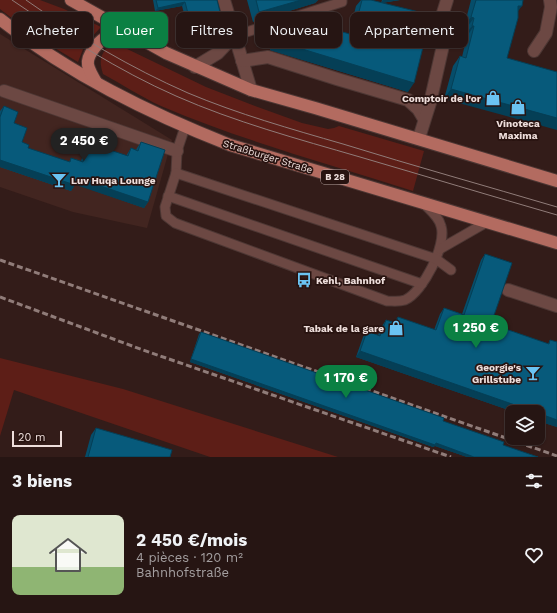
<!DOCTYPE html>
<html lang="fr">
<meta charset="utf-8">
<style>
:root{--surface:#261513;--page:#322221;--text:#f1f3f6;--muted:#a49fa0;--line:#423433;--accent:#0b8043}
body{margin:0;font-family:"Work Sans",sans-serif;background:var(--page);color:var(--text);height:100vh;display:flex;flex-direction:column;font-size:15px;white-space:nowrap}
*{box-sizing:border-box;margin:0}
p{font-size:13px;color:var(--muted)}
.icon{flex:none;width:22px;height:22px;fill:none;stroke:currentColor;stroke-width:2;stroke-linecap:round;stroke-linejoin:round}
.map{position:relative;height:457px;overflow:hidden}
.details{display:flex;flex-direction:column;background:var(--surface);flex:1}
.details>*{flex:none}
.top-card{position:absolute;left:12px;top:12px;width:533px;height:36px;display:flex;gap:8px}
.buttons{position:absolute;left:505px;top:405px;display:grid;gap:8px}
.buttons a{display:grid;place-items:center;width:40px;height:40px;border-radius:8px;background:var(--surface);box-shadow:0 1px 3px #0004,0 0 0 1px var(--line);font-size:20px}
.scale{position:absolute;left:12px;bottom:10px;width:50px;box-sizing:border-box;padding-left:4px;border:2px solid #eededb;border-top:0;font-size:11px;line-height:14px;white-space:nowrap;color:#eededb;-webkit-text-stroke:3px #281310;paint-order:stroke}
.price{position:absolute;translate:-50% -34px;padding:0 9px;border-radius:14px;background:var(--accent);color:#fff;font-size:13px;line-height:26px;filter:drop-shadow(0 1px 2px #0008)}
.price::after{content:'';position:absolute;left:50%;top:24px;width:12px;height:9px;margin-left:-6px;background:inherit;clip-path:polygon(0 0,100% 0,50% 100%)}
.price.on{background:#222;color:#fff}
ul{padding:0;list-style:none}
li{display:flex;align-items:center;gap:12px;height:100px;padding:0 12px}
li span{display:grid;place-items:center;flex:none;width:112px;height:80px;border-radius:8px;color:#555}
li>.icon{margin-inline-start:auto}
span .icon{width:48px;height:48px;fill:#fffc;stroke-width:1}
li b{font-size:17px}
h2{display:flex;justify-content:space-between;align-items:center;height:48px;padding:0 12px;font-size:17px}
.tag{padding:0 14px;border-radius:8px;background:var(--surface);box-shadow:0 1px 3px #0004,0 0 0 1px var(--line);font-size:14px;line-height:36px}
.tag.on{background:var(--accent);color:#fff}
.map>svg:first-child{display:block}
.built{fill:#422520}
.green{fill:#5d1e17}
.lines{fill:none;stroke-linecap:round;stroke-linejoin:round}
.lane-casing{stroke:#4d3734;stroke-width:11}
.street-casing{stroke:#4d3734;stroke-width:14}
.primary-casing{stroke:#4d3734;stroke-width:14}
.lane{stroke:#6c4843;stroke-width:9}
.street{stroke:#6c4843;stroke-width:12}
.primary{stroke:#b36b60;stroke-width:12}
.tram{stroke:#907c79;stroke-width:1}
.rail{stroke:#907c79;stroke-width:3;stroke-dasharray:6 3;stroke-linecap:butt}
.wall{fill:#064d6a}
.shaded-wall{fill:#053f56}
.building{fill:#075a7b;stroke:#053f56}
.labels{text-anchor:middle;stroke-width:3.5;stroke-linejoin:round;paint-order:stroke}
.shield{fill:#281310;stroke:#b3a19e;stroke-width:1}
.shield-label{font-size:9px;font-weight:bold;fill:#eededb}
.poi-label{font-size:10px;font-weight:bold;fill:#eededb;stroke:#281310;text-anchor:end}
.street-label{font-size:10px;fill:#eededb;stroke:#281310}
</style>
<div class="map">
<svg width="557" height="457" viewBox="0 0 557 457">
<rect width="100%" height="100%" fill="#331c19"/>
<path class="built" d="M0 34 172 140 147 228 73 212 0 187Z"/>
<g class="green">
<path d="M0 0H40L64 9 101 27 85 44 78 62 35 36 0 9Z"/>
<path d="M123 47 206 87 255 106 302 123 328 129 334 128 339 126 424 151 413 191C329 164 243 141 161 106 141 97 122 84 103 74 100 64 99 57 106 49Z"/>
<path d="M0 358 123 389 338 457H210L14 390 0 436Z"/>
</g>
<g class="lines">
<g class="lane-casing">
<g id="lane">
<path d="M234 36 342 2V0"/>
<path d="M185 127 177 151 176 173 165 207 166 216 175 223 387 301C393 301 399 302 405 300 423 292 447 245 441 226 439 217 430 210 424 204"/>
<path d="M176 173 436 259 451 270"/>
<path d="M168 196 422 284"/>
<path d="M440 249 487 222"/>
</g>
</g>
<g class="street-casing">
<g id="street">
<path d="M224 0 251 90"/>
<path d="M534 51 546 33 551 7 550 0"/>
<path d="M242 61 268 57 337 79 408 100 418 109 424 119"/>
<path d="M195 67 218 53 234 36"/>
<path d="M4 91 177 151"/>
<path d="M419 138 430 103 444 41 441 30 442 16 447 0"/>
<path d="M508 290 557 306"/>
</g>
</g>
<g class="primary-casing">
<g id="primary">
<path d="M71 0 166 53 251 90 315 108 557 181"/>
<path d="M0 19C69 74 149 113 230 145L557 243"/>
<path d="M96 82C93 77 89 70 88 65 86 55 100 39 109 36 117 34 124 36 131 37"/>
</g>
</g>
<use href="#lane" class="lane"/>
<use href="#street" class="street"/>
<use href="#primary" class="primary"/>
<g class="tram">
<path d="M12 0C65 36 117 70 176 96 235 122 298 139 360 157 425 176 491 196 557 215"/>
<path d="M26 0C77 36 131 68 188 93 238 114 291 129 343 144 414 166 486 186 557 207"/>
</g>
<g class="rail">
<path d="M0 260 557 456"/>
<path d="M0 297 143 350 451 457"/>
</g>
</g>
<g class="wall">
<path d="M153 0H217L218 20 188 28 182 6 155 11Z"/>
<path d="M247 0H318L315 3 253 22Z"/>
<path d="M361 0H371L381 3 382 0H400L382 3 408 92 270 50 275 29 281 21 322 26 349 34 356 6Z"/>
<path d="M471 0H523L444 99 453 66 460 56 462 57 467 36 465 35 467 27H464Z"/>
<path d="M4 106 14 123 22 142 28 148 69 162 71 158 81 161 85 149 89 143 126 156 131 148 136 150 137 148 141 142 148 202 144 208 75 184 71 191 0 167V111Z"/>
<path d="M485 254 491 324 548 344 550 340 557 342V427L538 421V412H514L356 357 363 337 367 331 378 335 382 326 386 320 394 322 398 317 434 330 440 314 444 308 462 314 481 260Z"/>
<path d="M201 332 443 421 503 445 538 457H467L435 446 433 447 190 362 199 334Z"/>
<path d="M96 428 170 457H85L91 435Z"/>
</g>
<g class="shaded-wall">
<path d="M301 0H318L315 3 253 22 259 12Z"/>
<path d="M383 0H400L381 3Z"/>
<path d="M185 2 182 6 155 11 158 8Z"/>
<path d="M518 6H522L515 15Z"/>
<path d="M221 16 218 20 188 28 191 25Z"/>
<path d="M471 17 474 18 467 27H464Z"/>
<path d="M472 26H474L467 36 465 35Z"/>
<path d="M276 41 414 83 408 92 270 50Z"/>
<path d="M451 89 557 118V130L444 99Z"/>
<path d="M0 160 75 185 71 191 0 167Z"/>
<path d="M77 178 148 202 144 208 73 184Z"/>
<path d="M360 351 535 412H514L356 357Z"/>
<path d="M191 359 436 443 474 457H467L435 446 433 447 190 362Z"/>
<path d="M538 413 557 420V427L538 421Z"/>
</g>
<g class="building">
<path d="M156 0H217L221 16 191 25 185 2 158 8Z"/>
<path d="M256 0H301L259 12Z"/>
<path d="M362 0H371L431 15 414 83 276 41 281 21 306 13 324 18 322 26 353 35Z"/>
<path d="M476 0H523L522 6H518V18L507 58 557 72V118L451 89 460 56 466 58 474 26H472L474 18 471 17Z"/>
<path d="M4 106 18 112 14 123 27 128 22 142 29 145 28 148 70 162 71 158 83 162 89 143 128 156 131 148 138 151 141 142 165 150 148 202 77 178 75 185 0 160V117Z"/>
<path d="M485 254 512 263 491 324 549 344 550 340 557 342V420L538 413V412H535L360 351 367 331 380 336 386 320 396 323 398 317 436 330 444 308 464 315Z"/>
<path d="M201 332 444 418 443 421 504 442 503 445 538 457H474L436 443 435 445 191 359Z"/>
<path d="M96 428 172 450 170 457H88Z"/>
</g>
<defs>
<g id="shop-bare" transform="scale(1.2)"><path d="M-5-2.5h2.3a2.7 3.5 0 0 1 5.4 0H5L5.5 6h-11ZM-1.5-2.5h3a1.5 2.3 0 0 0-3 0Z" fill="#6bc3f2" stroke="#281310" stroke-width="2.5" paint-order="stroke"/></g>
<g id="bar-bare" transform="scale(1.2)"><path d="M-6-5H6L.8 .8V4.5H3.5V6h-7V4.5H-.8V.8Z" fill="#6bc3f2" stroke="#281310" stroke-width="2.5" paint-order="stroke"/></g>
<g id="bus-bare" transform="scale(1.2)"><path d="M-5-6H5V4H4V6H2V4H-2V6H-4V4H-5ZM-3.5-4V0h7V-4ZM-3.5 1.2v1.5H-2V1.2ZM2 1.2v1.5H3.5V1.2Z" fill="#6bc3f2" stroke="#281310" stroke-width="2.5" paint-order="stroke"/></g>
</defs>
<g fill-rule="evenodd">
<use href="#shop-bare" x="493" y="98"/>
<use href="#shop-bare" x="518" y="107"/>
<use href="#bar-bare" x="59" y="180"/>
<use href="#bus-bare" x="304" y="280"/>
<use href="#shop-bare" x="396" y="328"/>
<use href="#bar-bare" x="533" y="373"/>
</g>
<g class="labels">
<rect class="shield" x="321" y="170" width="28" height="14" rx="3"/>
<g class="shield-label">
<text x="335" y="180">B 28</text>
</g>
<g class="poi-label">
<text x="481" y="102">Comptoir de l'or</text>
<text x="518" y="127" text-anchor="middle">Vinoteca<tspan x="518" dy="12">Maxima</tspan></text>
<text x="71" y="184" text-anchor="start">Luv Huqa Lounge</text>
<text x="316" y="284" text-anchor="start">Kehl, Bahnhof</text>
<text x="384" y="332">Tabak de la gare</text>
<text x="521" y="371">Georgie's<tspan x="521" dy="12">Grillstube</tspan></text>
</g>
<g class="street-label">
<text transform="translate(268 156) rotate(17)" y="4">Straßburger Straße</text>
</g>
</g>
</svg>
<div class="buttons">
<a><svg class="icon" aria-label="layers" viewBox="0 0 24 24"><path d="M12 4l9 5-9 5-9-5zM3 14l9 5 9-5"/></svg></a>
</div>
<div class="scale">20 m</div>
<b class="price on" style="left:84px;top:162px">2 450 €</b>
<b class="price" style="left:476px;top:349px">1 250 €</b>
<b class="price" style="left:346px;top:399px">1 170 €</b>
<div class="top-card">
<a class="tag">Acheter</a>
<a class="tag on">Louer</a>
<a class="tag">Filtres</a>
<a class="tag">Nouveau</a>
<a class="tag">Appartement</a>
</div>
</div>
<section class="details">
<h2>3 biens<svg class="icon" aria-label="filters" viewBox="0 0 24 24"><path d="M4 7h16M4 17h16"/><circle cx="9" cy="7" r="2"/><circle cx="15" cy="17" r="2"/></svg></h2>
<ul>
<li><span style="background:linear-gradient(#dfe7d0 65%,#8fb573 0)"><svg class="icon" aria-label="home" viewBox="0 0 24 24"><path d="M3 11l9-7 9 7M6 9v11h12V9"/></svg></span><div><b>2 450 €/mois</b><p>4 pièces · 120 m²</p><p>Bahnhofstraße</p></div><svg class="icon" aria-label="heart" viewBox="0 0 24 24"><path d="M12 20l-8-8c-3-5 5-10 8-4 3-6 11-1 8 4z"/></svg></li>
</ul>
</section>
